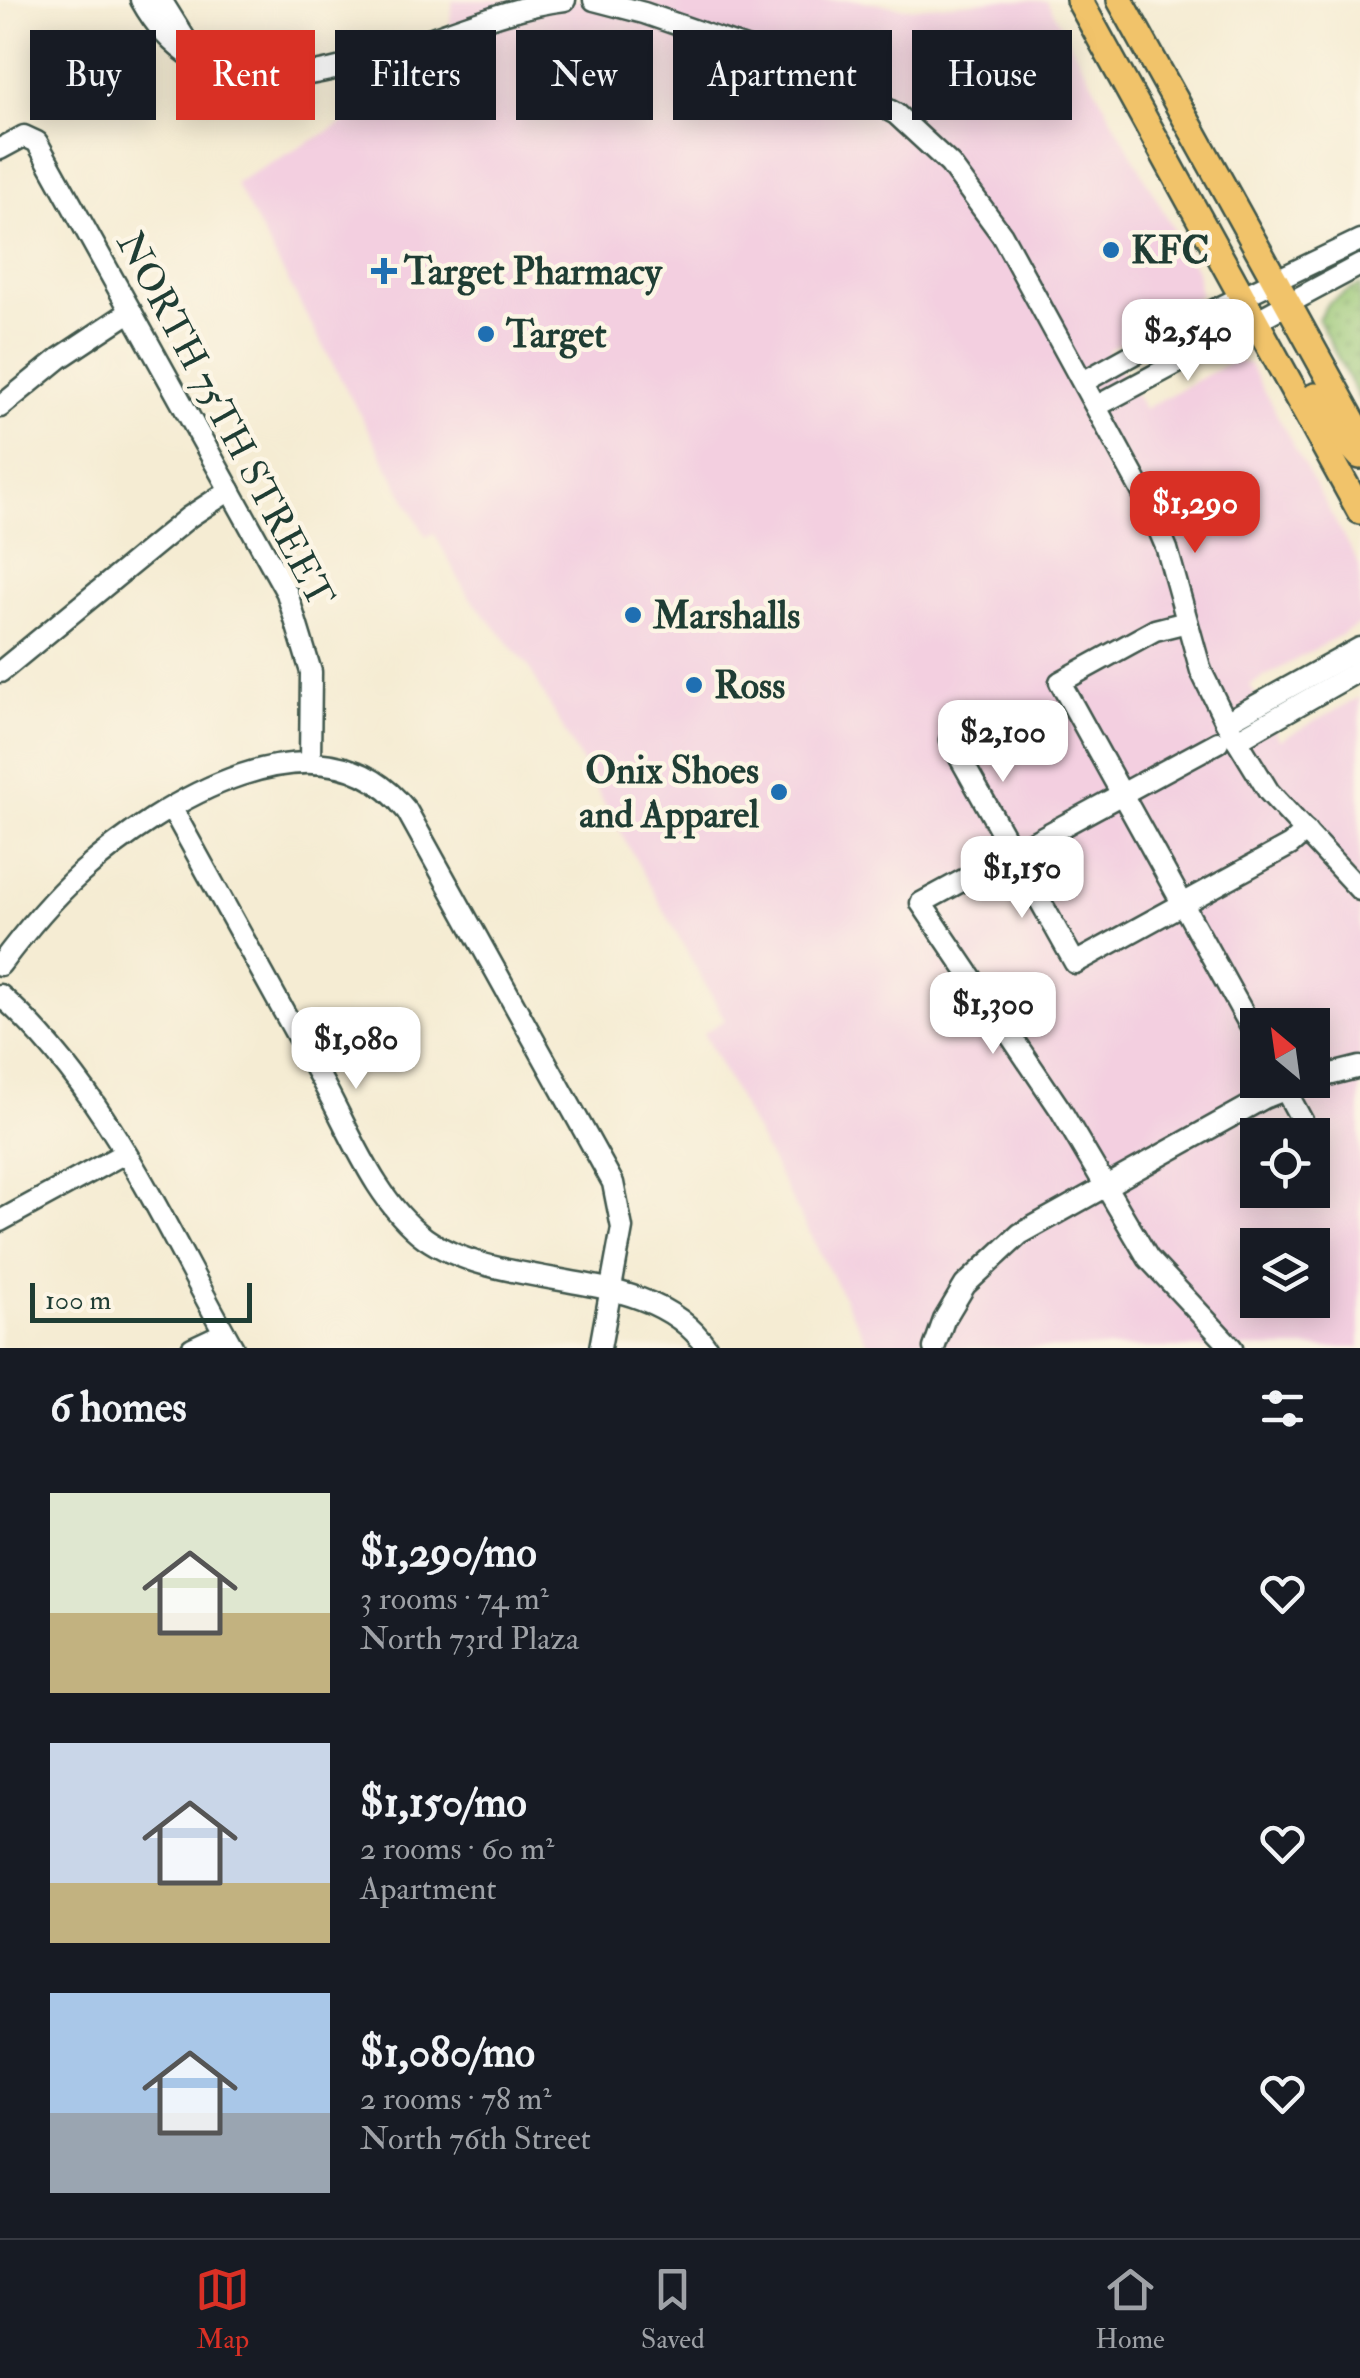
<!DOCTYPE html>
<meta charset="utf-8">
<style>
:root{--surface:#171b24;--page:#20242c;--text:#f1f3f6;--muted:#9ea1a6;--line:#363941;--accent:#d93025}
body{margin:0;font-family:"IM FELL Double Pica",serif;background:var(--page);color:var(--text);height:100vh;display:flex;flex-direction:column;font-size:38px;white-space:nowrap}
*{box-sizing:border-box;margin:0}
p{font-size:32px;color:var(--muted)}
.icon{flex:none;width:55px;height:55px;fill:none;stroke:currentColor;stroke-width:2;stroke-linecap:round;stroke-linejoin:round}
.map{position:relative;height:1348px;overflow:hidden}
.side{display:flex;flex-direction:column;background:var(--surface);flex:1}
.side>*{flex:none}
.hud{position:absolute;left:30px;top:30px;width:1300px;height:90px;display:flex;gap:20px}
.needle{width:65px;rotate:331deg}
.buttons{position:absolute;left:1240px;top:1008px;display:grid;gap:20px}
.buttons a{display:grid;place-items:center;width:90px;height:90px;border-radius:0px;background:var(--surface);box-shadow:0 5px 25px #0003;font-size:50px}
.scale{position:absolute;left:30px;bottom:25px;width:222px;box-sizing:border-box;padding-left:10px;border:5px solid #1f3d34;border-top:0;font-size:28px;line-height:35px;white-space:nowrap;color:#1f3d34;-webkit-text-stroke:8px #fcf5e5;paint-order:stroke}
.price{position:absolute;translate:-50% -85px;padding:0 22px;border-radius:20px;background:#fff;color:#222;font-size:32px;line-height:65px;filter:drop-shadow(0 2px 5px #0008)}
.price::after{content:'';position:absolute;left:50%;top:60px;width:30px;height:22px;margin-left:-15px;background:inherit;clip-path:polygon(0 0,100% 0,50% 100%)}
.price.current{background:var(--accent);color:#fff}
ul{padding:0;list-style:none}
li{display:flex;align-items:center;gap:30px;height:250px;padding:0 50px}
li span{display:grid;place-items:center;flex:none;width:280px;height:200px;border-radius:0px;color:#555}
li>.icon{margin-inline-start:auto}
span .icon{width:120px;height:120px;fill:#fffc;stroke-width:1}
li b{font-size:42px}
h2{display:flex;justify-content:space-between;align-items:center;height:120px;padding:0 50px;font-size:42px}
.chip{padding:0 35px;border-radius:0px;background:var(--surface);box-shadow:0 5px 25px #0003;font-size:35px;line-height:90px}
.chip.current{background:var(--accent);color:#fff}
.dock{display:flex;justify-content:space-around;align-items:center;height:140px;border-top:2px solid var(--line);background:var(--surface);font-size:28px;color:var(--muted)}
.dock a{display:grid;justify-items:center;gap:5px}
.dock .current{color:var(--accent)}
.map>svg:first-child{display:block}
.built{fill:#f3cfe0;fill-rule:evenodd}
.grass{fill:url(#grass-dots);stroke:#5c8254;stroke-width:2.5}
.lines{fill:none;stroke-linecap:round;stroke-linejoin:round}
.minor-casing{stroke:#3f574c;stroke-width:25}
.major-casing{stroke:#3f574c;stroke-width:30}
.minor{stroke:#fff;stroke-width:20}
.major{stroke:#f1c36a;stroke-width:25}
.poi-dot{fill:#1f6fb2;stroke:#fcf5e5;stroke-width:4}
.labels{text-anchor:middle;stroke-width:9;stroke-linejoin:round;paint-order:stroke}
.poi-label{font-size:38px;font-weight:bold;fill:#1f3d34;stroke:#fcf5e5;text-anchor:start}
.street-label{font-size:38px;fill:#1f3d34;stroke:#fcf5e5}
</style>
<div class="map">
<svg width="1360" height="1348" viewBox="0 0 1360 1348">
<defs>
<pattern id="grass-dots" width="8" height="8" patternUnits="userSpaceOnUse" patternTransform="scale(2.5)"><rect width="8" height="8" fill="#98c675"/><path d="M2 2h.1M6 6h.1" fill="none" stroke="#7ba261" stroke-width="1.8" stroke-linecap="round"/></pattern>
</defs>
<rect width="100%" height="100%" fill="#fcf5e5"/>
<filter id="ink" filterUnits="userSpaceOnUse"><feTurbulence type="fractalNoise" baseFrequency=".01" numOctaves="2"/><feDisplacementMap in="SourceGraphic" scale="20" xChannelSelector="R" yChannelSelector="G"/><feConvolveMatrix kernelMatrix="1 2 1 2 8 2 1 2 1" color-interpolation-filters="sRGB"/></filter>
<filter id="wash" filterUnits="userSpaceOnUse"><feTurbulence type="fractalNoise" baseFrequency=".0048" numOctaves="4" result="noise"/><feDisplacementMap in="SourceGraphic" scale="40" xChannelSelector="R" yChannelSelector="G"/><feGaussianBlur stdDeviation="2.25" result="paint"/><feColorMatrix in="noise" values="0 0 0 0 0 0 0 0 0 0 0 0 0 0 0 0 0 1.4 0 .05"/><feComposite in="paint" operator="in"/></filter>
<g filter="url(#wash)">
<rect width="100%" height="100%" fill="#f5ecd3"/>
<path class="built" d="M453 0H855L907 8 996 0 1047 1 1196 270 1200 295 1108 350 1144 409 1234 360 1249 364 1360 567V624L1250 685 1280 740 1360 697V1348H870L703 1033 725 1020 528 666 467 594 434 533 426 537 235 183 443 68ZM1258 1025H1312V1080H1258ZM1258 1135H1312V1190H1258ZM1258 1245H1312V1300H1258Z"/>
<path class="grass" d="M1360 285V401L1318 319 1328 303Z"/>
</g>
<g filter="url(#ink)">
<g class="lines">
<g class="minor-casing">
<g id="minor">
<path d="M141 0C233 167 431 15 565 0"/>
<path d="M161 0 194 53"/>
<path d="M594 0 644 13 829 77 896 114 950 164 1002 235 1146 499 1167 549 1201 671 1226 722 1269 792 1360 890"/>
<path d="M0 149 24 136 37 142 287 593 311 672 310 761"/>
<path d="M1083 382 1208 313 1360 240"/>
<path d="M1097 406 1360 265"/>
<path d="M0 407 60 358 131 311"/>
<path d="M1187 622 1155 630 1060 682 1258 1040"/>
<path d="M0 672 189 517 230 490"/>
<path d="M1226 722 1360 648"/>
<path d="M950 740 1075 963 1290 845 1306 831"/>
<path d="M1237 740 1360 670"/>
<path d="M1218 742 921 903 1060 1109 1148 1258 1232 1348"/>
<path d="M172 809C222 899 272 990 322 1081 350 1132 376 1202 425 1238 506 1295 651 1263 707 1348"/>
<path d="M0 965C24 933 50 901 80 874 159 803 321 702 407 811L613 1183 622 1228 600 1348"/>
<path d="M0 995C107 1089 164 1226 233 1348"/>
<path d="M1312 1079 1360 1067"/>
<path d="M1280 1080 1306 1128"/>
<path d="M0 1221 125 1153"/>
<path d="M192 1348 224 1333"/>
<path d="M934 1348 944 1320 965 1285 1020 1234 1264 1098 1310 1080"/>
</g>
</g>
<g class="major-casing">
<g id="major">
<path d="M1079 0 1360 511"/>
<path d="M1120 0 1360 434"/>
<path d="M1315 396 1333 426 1360 456"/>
</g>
</g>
<use href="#minor" class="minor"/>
<use href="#major" class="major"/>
</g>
</g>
<g class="poi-dot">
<circle cx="1111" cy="250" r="10"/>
<path d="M379 256h10v10h10v10h-10v10h-10v-10h-10v-10h10z"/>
<circle cx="486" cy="334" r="10"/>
<circle cx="633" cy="615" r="10"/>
<circle cx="694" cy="685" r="10"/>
<circle cx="779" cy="792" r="10"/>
</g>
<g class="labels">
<g class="poi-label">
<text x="1131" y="263">KFC</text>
<text x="404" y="284">Target Pharmacy</text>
<text x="506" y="347">Target</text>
<text x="653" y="628">Marshalls</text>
<text x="714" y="698">Ross</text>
<text x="759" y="783" text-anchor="end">Onix Shoes<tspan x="759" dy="44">and Apparel</tspan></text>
</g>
<g class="street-label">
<text transform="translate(226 419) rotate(62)" y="13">NORTH 75TH STREET</text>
</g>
</g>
</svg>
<div class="buttons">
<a><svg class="needle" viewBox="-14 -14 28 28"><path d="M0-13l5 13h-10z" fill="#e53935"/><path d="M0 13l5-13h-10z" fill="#9ea1a6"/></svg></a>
<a><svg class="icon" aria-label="locate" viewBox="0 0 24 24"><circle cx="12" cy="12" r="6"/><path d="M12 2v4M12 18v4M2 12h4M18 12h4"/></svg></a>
<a><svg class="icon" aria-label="layers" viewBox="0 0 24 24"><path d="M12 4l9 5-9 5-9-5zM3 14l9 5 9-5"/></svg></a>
</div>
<div class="scale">100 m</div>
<b class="price" style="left:1188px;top:384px">$2,540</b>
<b class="price current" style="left:1195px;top:556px">$1,290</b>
<b class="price" style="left:1003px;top:785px">$2,100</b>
<b class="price" style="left:1022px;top:921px">$1,150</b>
<b class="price" style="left:993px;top:1057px">$1,300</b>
<b class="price" style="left:356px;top:1092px">$1,080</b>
<div class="hud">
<a class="chip">Buy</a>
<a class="chip current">Rent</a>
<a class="chip">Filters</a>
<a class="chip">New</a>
<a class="chip">Apartment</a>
<a class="chip">House</a>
</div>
</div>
<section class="side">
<h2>6 homes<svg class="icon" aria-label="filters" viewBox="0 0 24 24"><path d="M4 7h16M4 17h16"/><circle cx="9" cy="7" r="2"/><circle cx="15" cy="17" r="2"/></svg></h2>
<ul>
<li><span style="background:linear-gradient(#dfe7d0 60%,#c2b280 0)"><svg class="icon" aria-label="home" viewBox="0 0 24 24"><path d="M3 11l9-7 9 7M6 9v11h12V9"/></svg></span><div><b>$1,290/mo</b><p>3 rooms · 74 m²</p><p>North 73rd Plaza</p></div><svg class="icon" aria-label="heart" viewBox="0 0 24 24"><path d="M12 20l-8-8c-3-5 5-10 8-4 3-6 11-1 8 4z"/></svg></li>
<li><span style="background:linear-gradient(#c9d6e8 70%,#c2b280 0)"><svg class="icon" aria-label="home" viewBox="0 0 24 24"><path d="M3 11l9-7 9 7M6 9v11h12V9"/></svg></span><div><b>$1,150/mo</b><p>2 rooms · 60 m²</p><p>Apartment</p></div><svg class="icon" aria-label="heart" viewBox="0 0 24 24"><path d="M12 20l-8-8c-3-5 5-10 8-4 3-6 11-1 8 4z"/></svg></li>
<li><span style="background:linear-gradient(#a9c7e8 60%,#9aa5b1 0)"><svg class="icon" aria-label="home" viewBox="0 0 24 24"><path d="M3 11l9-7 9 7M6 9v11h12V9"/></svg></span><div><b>$1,080/mo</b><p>2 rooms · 78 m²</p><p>North 76th Street</p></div><svg class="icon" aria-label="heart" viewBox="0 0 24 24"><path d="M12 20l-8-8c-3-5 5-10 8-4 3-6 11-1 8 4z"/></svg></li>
</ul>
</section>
<nav class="dock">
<a class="current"><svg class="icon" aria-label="map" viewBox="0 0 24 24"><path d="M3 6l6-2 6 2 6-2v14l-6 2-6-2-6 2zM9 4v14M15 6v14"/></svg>Map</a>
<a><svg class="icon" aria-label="saved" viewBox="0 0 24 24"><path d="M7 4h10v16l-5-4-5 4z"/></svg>Saved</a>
<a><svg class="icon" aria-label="home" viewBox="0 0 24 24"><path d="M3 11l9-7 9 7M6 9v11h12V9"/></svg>Home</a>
</nav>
